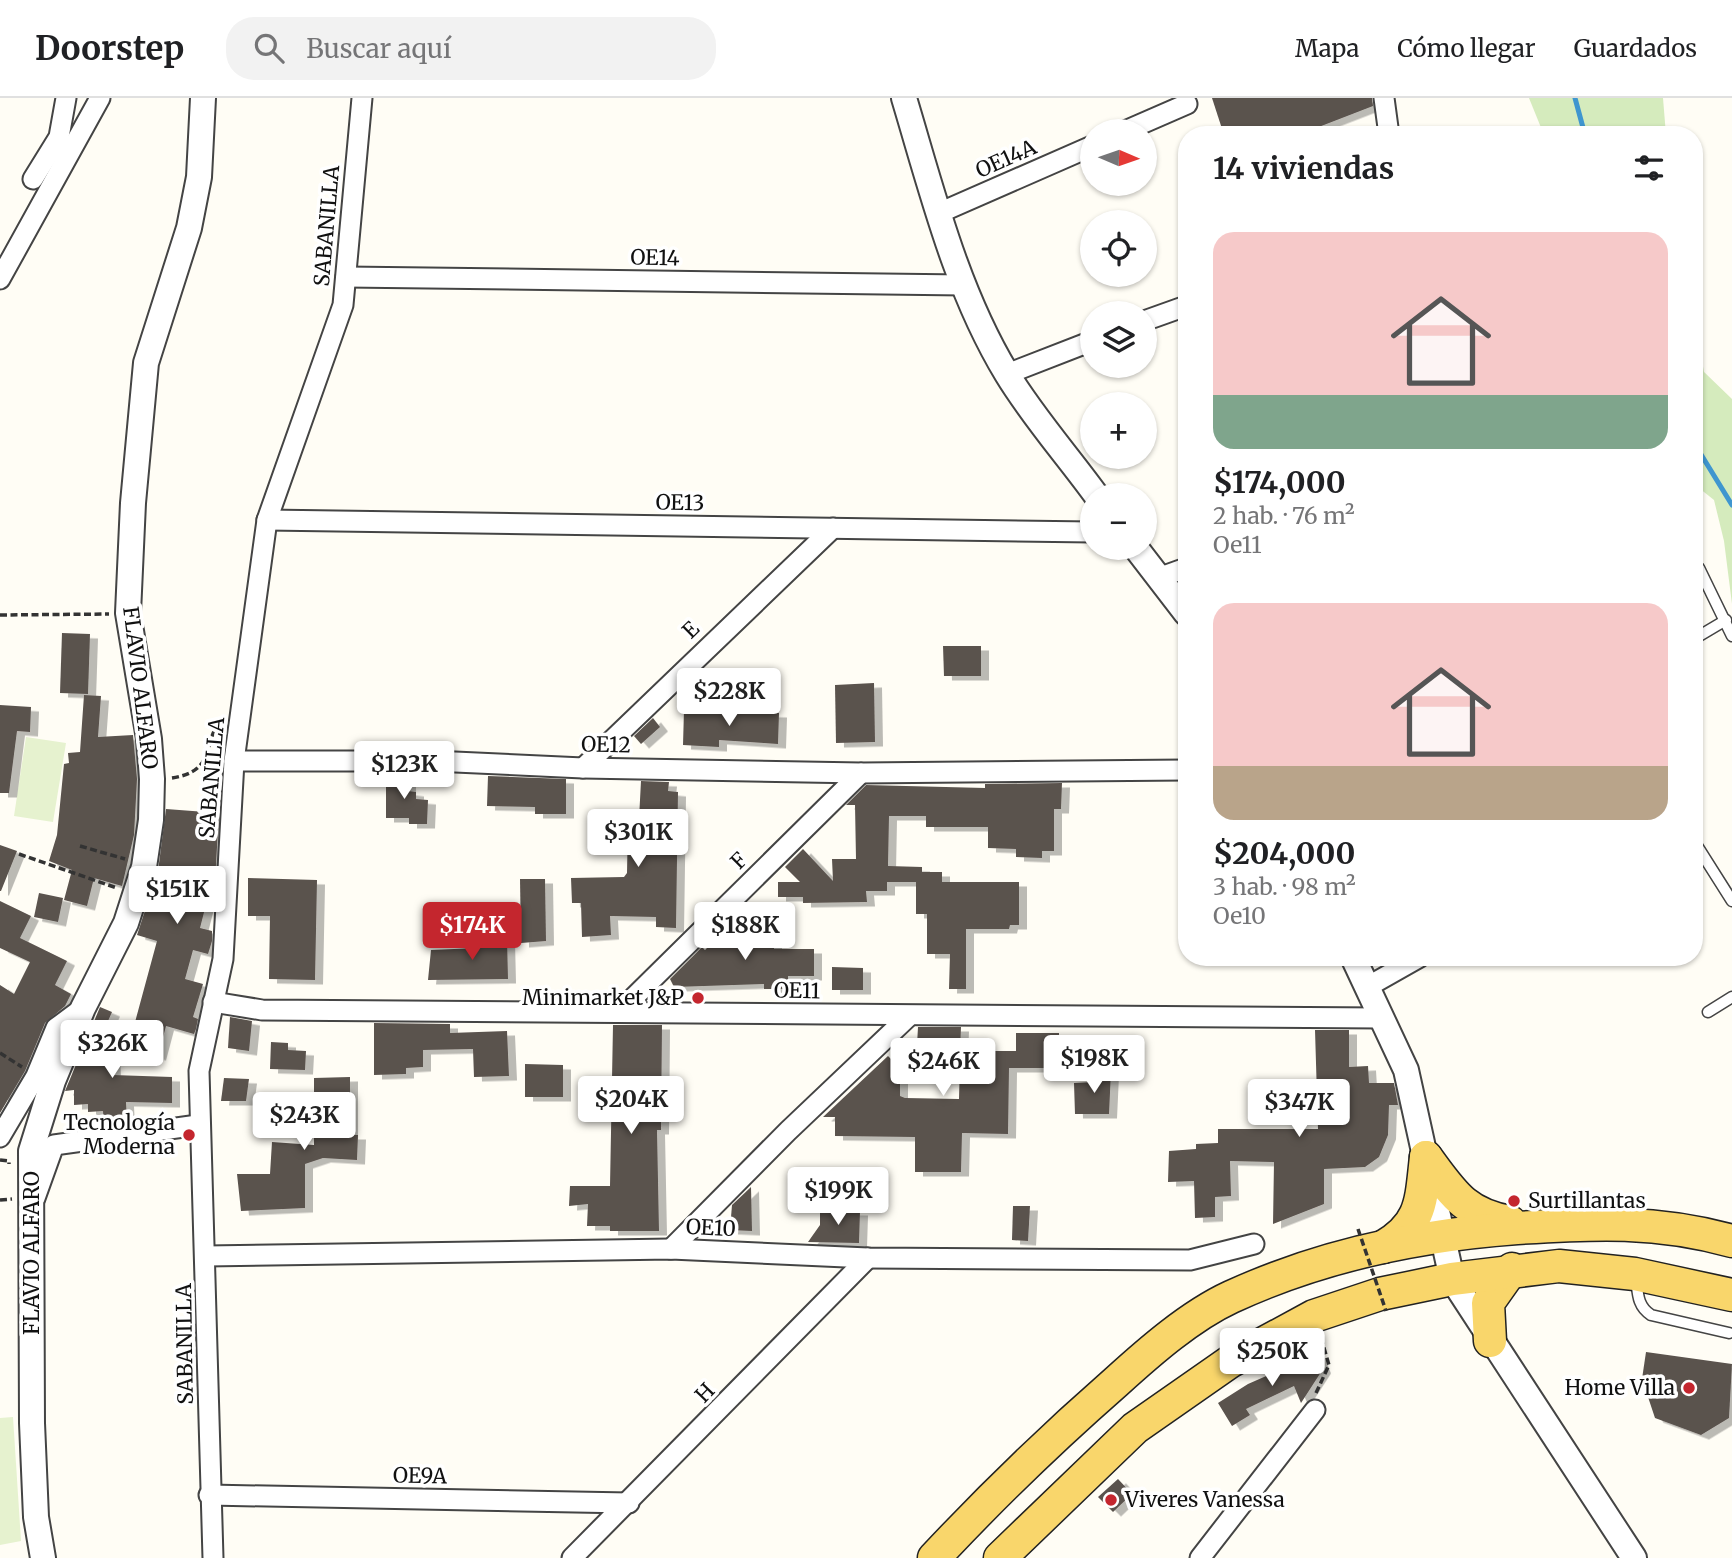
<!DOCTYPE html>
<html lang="es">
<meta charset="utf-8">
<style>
:root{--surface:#fff;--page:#f2f2f2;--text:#202124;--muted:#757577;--line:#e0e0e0;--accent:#c4262e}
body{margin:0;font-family:Merriweather,serif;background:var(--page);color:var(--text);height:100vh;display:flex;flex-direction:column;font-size:26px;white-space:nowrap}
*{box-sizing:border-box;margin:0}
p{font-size:23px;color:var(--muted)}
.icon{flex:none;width:38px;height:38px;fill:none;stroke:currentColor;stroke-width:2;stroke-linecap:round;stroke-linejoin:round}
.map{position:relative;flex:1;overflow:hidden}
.drawer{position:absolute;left:1178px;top:28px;width:525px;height:840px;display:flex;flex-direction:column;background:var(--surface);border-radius:28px;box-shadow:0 2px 5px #0004}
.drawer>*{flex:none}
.needle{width:46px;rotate:92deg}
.tools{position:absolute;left:1080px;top:21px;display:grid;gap:14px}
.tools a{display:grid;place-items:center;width:77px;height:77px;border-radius:50%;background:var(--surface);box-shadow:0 2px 5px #0004;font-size:35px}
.price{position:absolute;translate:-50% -60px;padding:0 16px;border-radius:7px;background:#fff;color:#222;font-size:23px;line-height:46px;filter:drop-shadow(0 2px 4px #0008)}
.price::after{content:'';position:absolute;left:50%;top:42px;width:21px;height:16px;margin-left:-10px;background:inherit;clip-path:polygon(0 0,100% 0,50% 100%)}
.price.selected{background:var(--accent);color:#fff}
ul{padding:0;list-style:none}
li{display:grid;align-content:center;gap:14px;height:371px;padding:0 35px}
li span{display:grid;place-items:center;height:217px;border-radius:21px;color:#555}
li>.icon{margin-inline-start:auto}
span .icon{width:126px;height:126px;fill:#fffc;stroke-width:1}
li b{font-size:30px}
h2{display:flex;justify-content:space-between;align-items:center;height:84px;padding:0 35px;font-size:30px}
header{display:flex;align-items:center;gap:42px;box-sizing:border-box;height:98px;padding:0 35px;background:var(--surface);border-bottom:2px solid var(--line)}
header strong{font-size:33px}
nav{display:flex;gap:38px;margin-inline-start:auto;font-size:24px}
.search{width:490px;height:63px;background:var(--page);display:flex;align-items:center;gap:18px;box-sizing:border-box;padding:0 24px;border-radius:28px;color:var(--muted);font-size:26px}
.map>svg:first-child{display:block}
.green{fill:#d5ebbd}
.pitch{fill:#e6f2cf}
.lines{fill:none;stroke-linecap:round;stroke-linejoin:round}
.stream{stroke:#3f96cf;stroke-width:5}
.building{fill:#5a524d;filter:url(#shadow)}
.service-casing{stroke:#444;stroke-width:13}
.minor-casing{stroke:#444;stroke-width:23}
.tertiary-casing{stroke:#444;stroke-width:28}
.primary-casing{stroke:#222;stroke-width:35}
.path{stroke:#333;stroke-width:3.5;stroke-dasharray:7 3.5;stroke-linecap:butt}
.service{stroke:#fff;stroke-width:10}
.minor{stroke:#fff;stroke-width:19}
.tertiary{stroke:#fff;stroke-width:24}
.primary{stroke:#f9d66b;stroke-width:32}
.path-bridge{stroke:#333;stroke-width:3.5;stroke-dasharray:7 3.5;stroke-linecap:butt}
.poi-dot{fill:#c4262e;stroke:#fff;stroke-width:2.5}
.labels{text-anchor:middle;stroke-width:7;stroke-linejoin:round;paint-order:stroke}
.street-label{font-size:21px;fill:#111;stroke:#fff}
.poi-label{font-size:21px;fill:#111;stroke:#fff;text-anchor:end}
</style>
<header>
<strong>Doorstep</strong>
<div class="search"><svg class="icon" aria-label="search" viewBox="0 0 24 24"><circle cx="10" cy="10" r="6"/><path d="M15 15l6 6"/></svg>Buscar aquí</div>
<nav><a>Mapa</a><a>Cómo llegar</a><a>Guardados</a></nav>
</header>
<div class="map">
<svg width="1732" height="1460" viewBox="0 0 1732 1460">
<defs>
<filter id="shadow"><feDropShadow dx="8" dy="4.5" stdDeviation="0" flood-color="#0004"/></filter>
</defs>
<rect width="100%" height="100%" fill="#fffdf5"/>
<g class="green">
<path d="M1529 0H1663L1666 37H1544Z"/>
<path d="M1694 220 1704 274 1732 301V506L1724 443 1714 402 1694 386Z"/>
</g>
<g class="pitch">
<path d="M26 639 66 645 53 724 14 718Z"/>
<path d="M13 1319 21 1443 0 1447V1320Z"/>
</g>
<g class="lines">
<g class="stream">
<path d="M1575 0 1585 37"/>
<path d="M1694 345 1732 407"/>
</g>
</g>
<g class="building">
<path d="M1212 0H1372L1373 8 1298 37H1224Z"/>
<path d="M62 535 90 536 88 596 60 595Z"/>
<path d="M943 548H981V578H944Z"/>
<path d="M874 585 875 644 836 645 835 587Z"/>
<path d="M84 597 101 598 98 639 133 637 137 681 134 737 122 788 94 780 87 808 64 802 72 772 49 763 57 737 64 666 69 665 68 655 80 654Z"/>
<path d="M0 607 31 609 30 634 17 633 9 695H0Z"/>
<path d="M684 612 779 615 778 646 719 642V649L683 647Z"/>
<path d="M653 620 660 629 641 646 634 638Z"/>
<path d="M386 675 408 676V693L416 694V701L428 702 427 726H409V720H386Z"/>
<path d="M488 678 566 681V716H535V709L487 708Z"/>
<path d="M641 683 669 684 668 693 678 694 676 830 656 829V819L610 818 611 837 582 839 581 805H572L571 780 624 779 627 775 628 721H639Z"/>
<path d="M1062 685 1061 711H1054V753H1042V760L1016 759V751L988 750V729H926V718H889L888 768 922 769V774H942V784H1019V827H1010L1009 831H966V891H949L950 856H927V816H916V784H887V793H866L867 804 803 805V799H778V784H800L785 769 803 751 833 783 832 761H856L855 707H846L866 687 985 690V686Z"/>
<path d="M166 711 219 715 215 783H212L200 830 212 833V843L208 856 193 852 185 881 203 886 193 919 198 921 196 931 194 936 166 928 158 958 128 950 157 843 137 837 158 773Z"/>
<path d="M0 747 17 753 1 793H0Z"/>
<path d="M248 780 317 782 315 882 269 881 270 818H248Z"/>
<path d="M520 781H545L546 843 521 845Z"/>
<path d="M39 795 63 800 58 824 34 819Z"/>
<path d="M0 803 31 818 20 840 67 863 55 887 71 896 65 908 45 925 25 973 0 1015V887L14 896 30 864 0 850Z"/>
<path d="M742 823 755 837H774V851H814V878H788V891H764V886L674 889 670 881 702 849 705 852 725 832 729 836Z"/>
<path d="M507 839 508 881 428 882 431 852 477 850 476 840Z"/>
<path d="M832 869 863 870V892H832Z"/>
<path d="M100 909 112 914 97 948 112 947 113 977 172 979V1005L126 1004 127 1024 104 1028 103 1013 88 1014V1006L74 1007V992L65 993Z"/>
<path d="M230 919 252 923 249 953 228 950Z"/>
<path d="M374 925 450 926V935L507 933 509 978 474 979 473 951 423 952V969L406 970V976L374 977Z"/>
<path d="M613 927H662L661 1032H657L659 1133H610V1128H587L588 1106 569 1108 570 1088H610Z"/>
<path d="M918 929H961L960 953H1016V935H1059V970H1009L1008 1036 962 1035 961 1074H915V1039L835 1038V1019H823L888 958 894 964H900V998L905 1000 959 1001 960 961H943V947H917Z"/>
<path d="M1315 932H1349V969L1368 968 1369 985H1394L1398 1007H1389L1388 1037 1379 1059 1365 1069 1324 1071V1106L1273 1126 1274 1064 1230 1063 1231 1098 1215 1099V1119L1195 1120 1194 1083 1168 1084 1169 1053 1196 1051V1046L1218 1045V1031H1318Z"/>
<path d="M271 944 288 945V952L306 953 305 972 270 971Z"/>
<path d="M525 966 563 967V999H525Z"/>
<path d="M1092 973H1111L1109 1016H1075L1074 985 1093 984Z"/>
<path d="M350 979V1037H358L357 1062 323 1060 305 1066V1110L241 1113 237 1076H270L272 1044 314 1047V980Z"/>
<path d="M224 980 249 981 246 1003H221Z"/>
<path d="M751 1089 752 1133 730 1132 732 1107Z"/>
<path d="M1013 1108H1030L1028 1143 1012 1142Z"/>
<path d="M820 1112 860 1113 859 1145 808 1144 820 1127Z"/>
<path d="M1646 1254 1732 1266 1729 1320 1701 1337 1655 1320 1642 1281Z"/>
<path d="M1317 1256 1323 1271 1301 1305 1294 1288 1246 1311 1250 1317 1232 1328 1218 1305 1248 1286Z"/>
<path d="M1118 1381 1132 1396 1113 1414 1098 1399Z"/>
</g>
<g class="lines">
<g class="service-casing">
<g id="service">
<path d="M1699 470 1732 538"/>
<path d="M1694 541 1726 522"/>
<path d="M1694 743 1732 803"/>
<path d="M1708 914 1732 899"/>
<path d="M1636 1180C1638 1195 1637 1208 1651 1217L1729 1235"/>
</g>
</g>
<g class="minor-casing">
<g id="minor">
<path d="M1384 0 1389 37"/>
<path d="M1125 33 1187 6"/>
<path d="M33 81 59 39 66 0"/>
<path d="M939 115 1092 48"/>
<path d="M346 179 964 187"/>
<path d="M0 181 100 0"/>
<path d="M1144 223 1186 208"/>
<path d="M1007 276 1092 243"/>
<path d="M267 422 1092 434"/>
<path d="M1158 480 1186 470"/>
<path d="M234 663H433L583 670 861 675 1186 672"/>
<path d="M583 670 833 430"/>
<path d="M1367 889 1420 859"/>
<path d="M213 904 262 912 1381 920"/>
<path d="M620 913 861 675"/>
<path d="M0 1039 36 978 56 930 83 910"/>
<path d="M35 1100 54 1047 198 1027"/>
<path d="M671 1151 788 1033 909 918"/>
<path d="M206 1158 671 1151 868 1160 1190 1162 1254 1146"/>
<path d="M209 1397 629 1405"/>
<path d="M213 1460 199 973 223 861 234 663 267 422 343 207 362 0"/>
<path d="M572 1460 868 1160"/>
<path d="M1200 1460 1315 1312"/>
</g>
</g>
<g class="tertiary-casing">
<g id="tertiary">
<path d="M904 0C932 93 956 192 1007 276 1033 319 1067 357 1096 397"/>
<path d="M1136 450 1186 515"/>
<path d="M1353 859 1406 972 1452 1181 1634 1460"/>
<path d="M43 1460 36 1419 32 1325 31 1053 53 983 83 910 126 825 144 769 151 722 152 681 149 641 128 515 133 405 146 265 189 130 199 79 203 0"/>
</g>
</g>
<g class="primary-casing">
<g id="primary">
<path d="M1426 1059C1452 1094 1464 1116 1510 1124"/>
<path d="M1383 1149C1423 1126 1421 1102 1426 1059"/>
<path d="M1490 1243 1488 1205 1512 1171"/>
<path d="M934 1460C992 1398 1052 1340 1116 1284 1149 1254 1190 1218 1231 1199 1320 1158 1420 1137 1517 1130 1594 1125 1657 1122 1732 1143"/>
<path d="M1000 1460 1135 1330 1231 1263 1314 1218 1380 1196 1452 1181 1559 1168 1635 1176 1732 1197"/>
</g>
</g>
<g class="path">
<path d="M0 517 109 516"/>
<path d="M172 680C217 673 202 645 221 621"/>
<path d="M80 748 125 761"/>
<path d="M19 756 117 790"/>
<path d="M0 955 22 969"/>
<path d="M0 1062 9 1063V1066"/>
<path d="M0 1102 12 1101"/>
<path d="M1316 1295 1329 1267 1321 1240"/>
</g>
<use href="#service" class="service"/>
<use href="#minor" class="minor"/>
<use href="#tertiary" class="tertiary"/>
<use href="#primary" class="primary"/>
<path class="path-bridge" d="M1358 1131 1386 1213"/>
</g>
<g class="poi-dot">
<circle cx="698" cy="900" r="7"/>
<circle cx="189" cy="1037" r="7"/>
<circle cx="1514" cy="1103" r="7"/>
<circle cx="1689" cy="1290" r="7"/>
<circle cx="1111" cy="1402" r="7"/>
</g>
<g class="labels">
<g class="street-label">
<text transform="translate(1006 61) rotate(-24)" y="7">OE14A</text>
<text transform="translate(327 128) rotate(-85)" y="7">SABANILLA</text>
<text transform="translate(655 160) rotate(1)" y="7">OE14</text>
<text transform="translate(680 405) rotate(1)" y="7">OE13</text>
<text transform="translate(691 532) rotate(-44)" y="7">E</text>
<text transform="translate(140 590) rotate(83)" y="7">FLAVIO ALFARO</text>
<text transform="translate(606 647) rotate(1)" y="7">OE12</text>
<text transform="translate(212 680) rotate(-85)" y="7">SABANILLA</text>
<text transform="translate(739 763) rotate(-45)" y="7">F</text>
<text transform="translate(797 893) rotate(1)" y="7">OE11</text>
<text transform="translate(711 1130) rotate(3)" y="7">OE10</text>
<text transform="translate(32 1155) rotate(-90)" y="7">FLAVIO ALFARO</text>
<text transform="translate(185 1246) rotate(-91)" y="7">SABANILLA</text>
<text transform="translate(705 1295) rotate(-46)" y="7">H</text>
<text transform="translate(420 1378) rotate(1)" y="7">OE9A</text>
</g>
<g class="poi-label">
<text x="684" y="907">Minimarket J&amp;P</text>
<text x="175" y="1032">Tecnología<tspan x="175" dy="24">Moderna</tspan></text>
<text x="1528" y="1110" text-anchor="start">Surtillantas</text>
<text x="1675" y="1297">Home Villa</text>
<text x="1125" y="1409" text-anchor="start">Viveres Vanessa</text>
</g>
</g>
</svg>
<div class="tools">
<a><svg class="needle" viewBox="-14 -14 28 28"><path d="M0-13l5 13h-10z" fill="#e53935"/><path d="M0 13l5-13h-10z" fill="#757577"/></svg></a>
<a><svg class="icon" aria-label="locate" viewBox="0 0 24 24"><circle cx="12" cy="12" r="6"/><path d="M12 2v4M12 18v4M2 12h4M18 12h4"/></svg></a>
<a><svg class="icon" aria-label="layers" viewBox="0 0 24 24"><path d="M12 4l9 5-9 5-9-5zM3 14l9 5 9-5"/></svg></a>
<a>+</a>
<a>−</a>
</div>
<b class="price" style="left:729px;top:630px">$228K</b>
<b class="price" style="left:404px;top:703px">$123K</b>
<b class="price" style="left:638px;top:771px">$301K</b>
<b class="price" style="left:177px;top:828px">$151K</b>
<b class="price selected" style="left:472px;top:864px">$174K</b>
<b class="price" style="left:745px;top:864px">$188K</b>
<b class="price" style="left:112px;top:982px">$326K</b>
<b class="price" style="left:1094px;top:997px">$198K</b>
<b class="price" style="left:943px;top:1000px">$246K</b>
<b class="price" style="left:631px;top:1038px">$204K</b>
<b class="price" style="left:1299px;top:1041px">$347K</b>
<b class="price" style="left:304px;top:1054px">$243K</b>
<b class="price" style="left:838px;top:1129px">$199K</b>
<b class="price" style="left:1272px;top:1290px">$250K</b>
<section class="drawer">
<h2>14 viviendas<svg class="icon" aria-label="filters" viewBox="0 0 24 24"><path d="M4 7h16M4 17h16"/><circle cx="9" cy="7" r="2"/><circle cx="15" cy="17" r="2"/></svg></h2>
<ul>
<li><span style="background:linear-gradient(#f6c9c9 75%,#7fa58c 0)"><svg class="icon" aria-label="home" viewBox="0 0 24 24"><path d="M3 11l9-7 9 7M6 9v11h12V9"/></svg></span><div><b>$174,000</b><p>2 hab. · 76 m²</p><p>Oe11</p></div></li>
<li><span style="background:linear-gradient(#f6c9c9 75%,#b9a48a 0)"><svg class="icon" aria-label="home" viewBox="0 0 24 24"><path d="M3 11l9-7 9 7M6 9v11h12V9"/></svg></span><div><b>$204,000</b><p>3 hab. · 98 m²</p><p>Oe10</p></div></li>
</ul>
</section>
</div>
